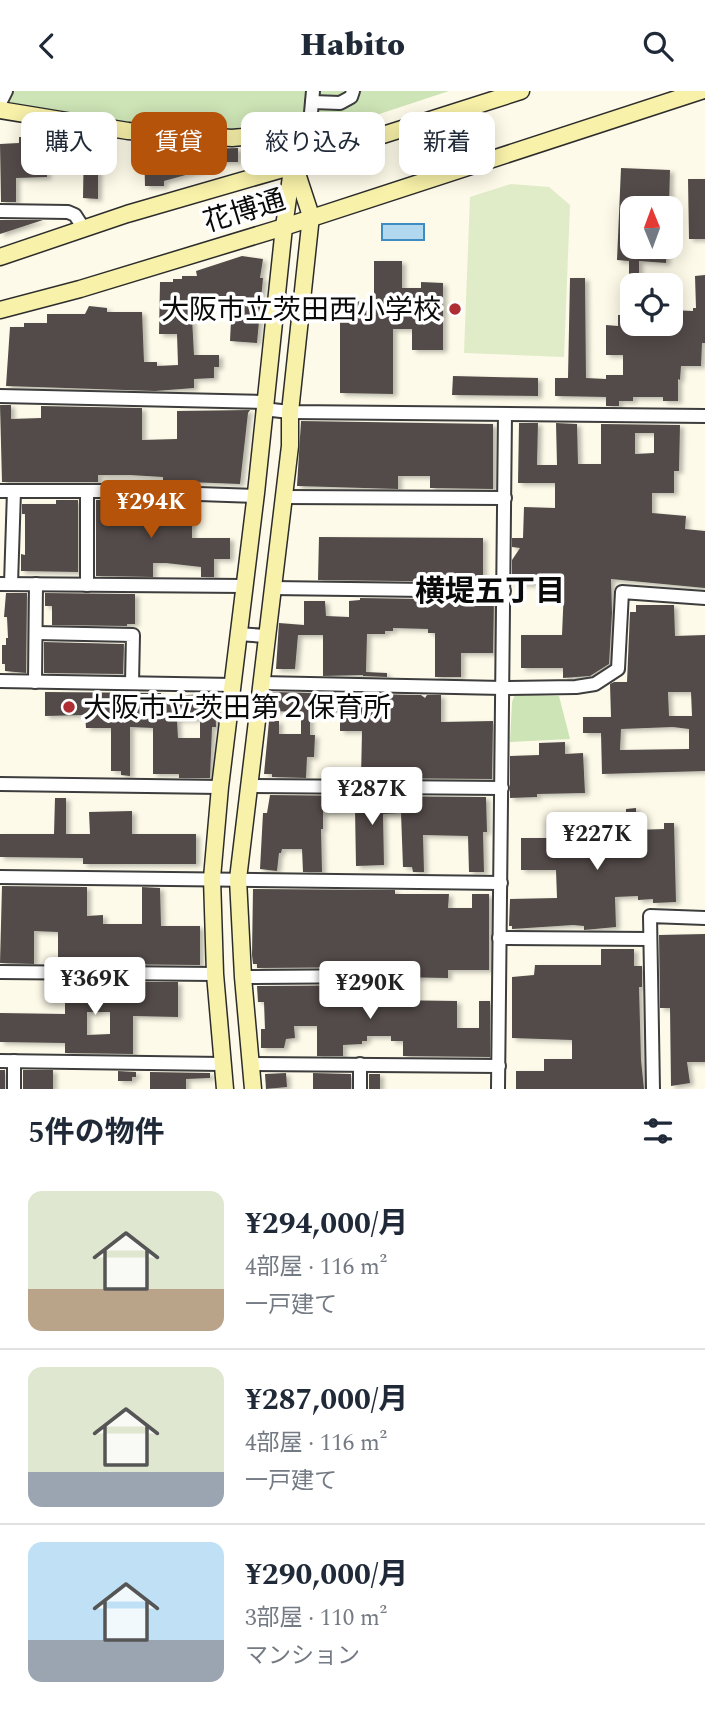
<!DOCTYPE html>
<html lang="ja">
<meta charset="utf-8">
<style>
:root{--surface:#fff;--page:#f2f2f3;--text:#1f2937;--muted:#747a83;--line:#e0e1e3;--accent:#b45309}
body{margin:0;font-family:Spectral,"Noto Sans JP",serif;background:var(--page);color:var(--text);height:100vh;display:flex;flex-direction:column;font-size:26px;white-space:nowrap}
*{box-sizing:border-box;margin:0}
p{font-size:23px;color:var(--muted)}
.icon{flex:none;width:38px;height:38px;fill:none;stroke:currentColor;stroke-width:2;stroke-linecap:round;stroke-linejoin:round}
.map{position:relative;height:998px;overflow:hidden}
.details{display:flex;flex-direction:column;background:var(--surface);flex:1}
.details>*{flex:none}
.top-card{position:absolute;left:21px;top:21px;width:663px;height:63px;display:flex;gap:14px}
.needle{width:46px;rotate:359deg}
.fabs{position:absolute;left:620px;top:105px;display:grid;gap:14px}
.fabs a{display:grid;place-items:center;width:63px;height:63px;border-radius:14px;background:var(--surface);box-shadow:0 4px 18px #0003;font-size:35px}
.price{position:absolute;translate:-50% -60px;padding:0 16px;border-radius:7px;background:#fff;color:#222;font-size:23px;line-height:46px;filter:drop-shadow(0 2px 4px #0008)}
.price::after{content:'';position:absolute;left:50%;top:42px;width:21px;height:16px;margin-left:-10px;background:inherit;clip-path:polygon(0 0,100% 0,50% 100%)}
.price.on{background:var(--accent);color:#fff}
ul{padding:0;list-style:none}
li{display:flex;align-items:center;gap:21px;height:175px;padding:0 28px}
li+li{border-top:2px solid var(--line)}
li span{display:grid;place-items:center;flex:none;width:196px;height:140px;border-radius:14px;color:#555}
li>.icon{margin-inline-start:auto}
span .icon{width:84px;height:84px;fill:#fffc;stroke-width:1}
li b{font-size:30px}
h2{display:flex;justify-content:space-between;align-items:center;height:84px;padding:0 28px;font-size:30px}
.pill{padding:0 24px;border-radius:14px;background:var(--surface);box-shadow:0 4px 18px #0003;font-size:24px;line-height:63px}
.pill.on{background:var(--accent);color:#fff}
header{display:flex;justify-content:space-between;align-items:center;height:91px;padding:0 28px;background:var(--surface);font-size:32px;font-weight:800}
.map>svg:first-child{display:block}
.green{fill:#cde4b6}
.pitch{fill:#dfecc7}
.water{fill:#b2d8f0;stroke:#3f8cc2;stroke-width:2}
.building{fill:#524c48;fill-rule:evenodd;filter:url(#shadow)}
.lines{fill:none;stroke-linecap:round;stroke-linejoin:round}
.street-casing{stroke:#3d3d3d;stroke-width:16}
.secondary-casing{stroke:#2c2c2c;stroke-width:19}
.street{stroke:#fff;stroke-width:12}
.secondary{stroke:#f8f1a9;stroke-width:16}
.poi-dot{fill:#ae2e33;stroke:#fff;stroke-width:2.5}
.labels{text-anchor:middle;stroke-width:7;stroke-linejoin:round;paint-order:stroke}
.street-label{font-size:28px;fill:#0a0a0a;stroke:#fff}
.poi-label{font-size:28px;fill:#0a0a0a;stroke:#fff;text-anchor:end}
.neighbourhood-label{font-size:30px;font-weight:bold;fill:#0a0a0a;stroke:#fff}
</style>
<header><svg class="icon" aria-label="back" viewBox="0 0 24 24"><path d="M15 5l-7 7 7 7"/></svg>Habito<svg class="icon" aria-label="search" viewBox="0 0 24 24"><circle cx="10" cy="10" r="6"/><path d="M15 15l6 6"/></svg></header>
<div class="map">
<svg width="705" height="998" viewBox="0 0 705 998">
<defs>
<filter id="shadow"><feDropShadow dx="4" dy="2.5" stdDeviation="2" flood-color="#0004"/></filter>
</defs>
<rect width="100%" height="100%" fill="#fdfae9"/>
<g class="green">
<path d="M0 0H449L343 35 260 26 235 38 112 31 27 16 0 8Z"/>
<path d="M515 603 559 605 570 648 510 651 512 611Z"/>
</g>
<path class="pitch" d="M511 93 549 96 570 114 564 266 464 262 470 106Z"/>
<rect class="water" x="382" y="133" width="42" height="16"/>
<g class="building">
<path d="M28 39H47V86L16 87V111H1L0 53 19 52V46H27Z"/>
<path d="M84 49H98V108L83 107Z"/>
<path d="M144 53 202 55V58L238 57V71H218V75L164 90V95H145Z"/>
<path d="M621 77 670 79 669 117H632V156H667L666 172 639 170V194H629V170L617 169Z"/>
<path d="M688 88H705V148H689Z"/>
<path d="M0 129H43L0 143Z"/>
<path d="M242 165 263 168 260 187H263L257 252 230 250 232 208H191L194 264H219V276H214V287L194 288V297L155 300 6 295 10 236H24V232H47V223H85L89 215 107 217V221H142L144 271H157V275L178 274 177 243H159L160 191H173V188H182V185H197L196 180Z"/>
<path d="M374 170H402V197H421V191L443 192V259H412V238H393V303L340 302V210H374Z"/>
<path d="M705 184V252H702L701 275H681L680 289 678 288V310H663V306H633V310H619V315H606V306L555 305V287H568L570 187H585L586 287 606 288V284H623V264H606V234L618 235V224H632V233H648V235L670 233V219L693 220V217H696L695 185Z"/>
<path d="M453 285 538 287V305L452 304Z"/>
<path d="M0 314H11V328L41 327V315L142 317V349L177 348V320L250 319 248 322 240 393 163 390V386L130 384H98V391H2Z"/>
<path d="M301 330 493 333V398L430 397V385H398V398L297 395Z"/>
<path d="M519 332H538L537 374H557L556 332 577 333 578 373H601V333L680 334 679 380H674V402H652V422L686 425 685 438 705 440V497L611 488 612 522 609 573 590 585 563 587V577H521V544H562L564 497V494L512 493V469L520 457 512 456V447H523L524 416 555 417V392H518ZM635 342H654V362L635 363Z"/>
<path d="M56 409H78V481L21 480V463L25 464V423H22V413H56Z"/>
<path d="M96 409H113V414L143 415V410H156L157 415H192V447H230V468H214V486H201V476L166 472H153V486L96 485Z"/>
<path d="M319 446 483 447V491L318 489Z"/>
<path d="M6 502H27L26 582 5 580V573H2V554H6V547H8L7 526H4Z"/>
<path d="M45 502 135 503V533H127V535L52 534V515H45Z"/>
<path d="M360 507 494 509 493 562H461V586H435V542H428V538L393 537V540H385V543H367L366 581 387 582V586L363 585V584L323 585V544H298L295 578H276L279 532 304 534V510H325L326 525 349 526V510L360 509Z"/>
<path d="M636 514H674L675 545 705 544V680L602 683 601 642H583V626H611L610 593 614 591H627L630 521H636ZM668 601H691L692 625H669ZM673 636 689 638V658L620 659 621 638Z"/>
<path d="M44 551 124 553 123 583 44 582Z"/>
<path d="M45 601 161 602V606L215 602 216 636H212L210 687H179V683H153V637L130 636V685L121 684V680H111V637H86L85 624 45 625ZM200 628V647H178L177 629Z"/>
<path d="M272 601 421 604 425 607 427 604H441V631L493 630 492 688 361 687 362 640H340V621L310 622V644H315L314 666H307L306 687 272 686V683H264L269 630H279V643H301V621L271 620Z"/>
<path d="M565 651V663L583 662 585 702 537 703V706L510 707V665L539 664V652Z"/>
<path d="M270 704 486 706 487 741H483L484 781H469L468 745 423 744 424 781H413L412 776H403L401 722 383 723 384 774 356 775 355 718 323 720V738H321L322 781H303L302 758H282L281 762H279L277 780 260 778 263 722H267Z"/>
<path d="M55 707H66V743H90L89 721 132 720V743H196V773H83V767L0 766V743H54Z"/>
<path d="M636 717V739L664 738V732H674L676 811 653 812V808L638 809V805L615 806 616 836 584 839V835L573 834 512 838V835H509L510 808 557 807 556 779H521V747H567V727L626 726V718Z"/>
<path d="M2 795 87 796V825L103 824V833H142V796L160 797 161 835H200V874L89 873V869L58 870V841L34 840V873L0 872Z"/>
<path d="M253 798 395 799V803H449L448 817H472V803H489V879H448V887L394 886 393 880 386 876 257 877V873H253L252 864Z"/>
<path d="M705 843V971H687L690 992 671 995 670 917H660L659 844Z"/>
<path d="M601 858H634V875H642V896H639L641 969 644 998H516V980H544V968H572V949L512 947V886L534 884 535 874H601Z"/>
<path d="M89 891H178V926L133 925V963L65 962V952L0 951V922L65 923V893H89ZM87 921H110V943L87 944Z"/>
<path d="M386 894V909L457 910V937H479V910H490V966L403 965V950H391V945H367V950H362V953L343 954V965H317V935H294L295 947 286 948 284 957H261V938H265L264 911H258L257 895Z"/>
<rect x="0" y="979" width="5" height="19"/>
<rect x="23" y="979" width="30" height="19"/>
<path d="M118 980 136 981V986H132V990H118Z"/>
<path d="M150 981 210 982V987L186 988V998H150Z"/>
<path d="M286 982 287 996 266 998 265 983Z"/>
<path d="M313 982 351 983V998H313Z"/>
<rect x="369" y="983" width="11" height="15"/>
</g>
<g class="lines">
<g class="street-casing">
<g id="street">
<path d="M312 11 340 12 351 6 353 0"/>
<path d="M0 12 6 0"/>
<path d="M308 54 313 0"/>
<path d="M0 120 68 121 75 124 84 138"/>
<path d="M0 305 264 311"/>
<path d="M263 318 290 321 705 325"/>
<path d="M0 400H113L256 405"/>
<path d="M87 400V494"/>
<path d="M283 406 505 407"/>
<path d="M0 493 244 495"/>
<path d="M11 493 14 400"/>
<path d="M272 497 504 500"/>
<path d="M36 542 133 544 132 592"/>
<path d="M238 543 266 545"/>
<path d="M0 590 233 594"/>
<path d="M35 591 36 493"/>
<path d="M261 592 503 597 576 596 595 593 618 578 622 501 705 507"/>
<path d="M0 693 220 696"/>
<path d="M248 695 502 697"/>
<path d="M0 786 501 792"/>
<path d="M499 847 649 848"/>
<path d="M0 881 215 883"/>
<path d="M243 886 386 885"/>
<path d="M0 970 222 973"/>
<path d="M14 970V998"/>
<path d="M251 973 499 975"/>
<path d="M360 973V998"/>
<path d="M498 998 505 323"/>
<path d="M653 998 650 825 705 827"/>
</g>
</g>
<g class="secondary-casing">
<g id="secondary">
<path d="M0 19 128 40 232 47 253 45 265 39 272 38 285 46 311 125 290 321V355L238 788 243 886 253 998"/>
<path d="M0 166 127 123 293 75 320 64 521 0"/>
<path d="M0 219 80 198 284 136 701 0"/>
<path d="M225 998 215 883 212 787 220 696 256 402 284 136 292 78"/>
</g>
</g>
<use href="#street" class="street"/>
<use href="#secondary" class="secondary"/>
</g>
<g class="poi-dot">
<circle cx="455" cy="218" r="7"/>
<circle cx="69" cy="616" r="7"/>
</g>
<g class="labels">
<g class="street-label">
<text transform="translate(244 119) rotate(-17)" y="10">花博通</text>
</g>
<g class="poi-label">
<text x="441" y="228">大阪市立茨田西小学校</text>
<text x="83" y="626" text-anchor="start">大阪市立茨田第２保育所</text>
</g>
<g class="neighbourhood-label">
<text x="490" y="510">横堤五丁目</text>
</g>
</g>
</svg>
<div class="fabs">
<a><svg class="needle" viewBox="-14 -14 28 28"><path d="M0-13l5 13h-10z" fill="#e53935"/><path d="M0 13l5-13h-10z" fill="#747a83"/></svg></a>
<a><svg class="icon" aria-label="locate" viewBox="0 0 24 24"><circle cx="12" cy="12" r="6"/><path d="M12 2v4M12 18v4M2 12h4M18 12h4"/></svg></a>
</div>
<b class="price on" style="left:151px;top:449px">¥294K</b>
<b class="price" style="left:372px;top:736px">¥287K</b>
<b class="price" style="left:597px;top:781px">¥227K</b>
<b class="price" style="left:95px;top:926px">¥369K</b>
<b class="price" style="left:370px;top:930px">¥290K</b>
<div class="top-card">
<a class="pill">購入</a>
<a class="pill on">賃貸</a>
<a class="pill">絞り込み</a>
<a class="pill">新着</a>
</div>
</div>
<section class="details">
<h2>5件の物件<svg class="icon" aria-label="filters" viewBox="0 0 24 24"><path d="M4 7h16M4 17h16"/><circle cx="9" cy="7" r="2"/><circle cx="15" cy="17" r="2"/></svg></h2>
<ul>
<li><span style="background:linear-gradient(#dfe7d0 70%,#b9a48a 0)"><svg class="icon" aria-label="home" viewBox="0 0 24 24"><path d="M3 11l9-7 9 7M6 9v11h12V9"/></svg></span><div><b>¥294,000/月</b><p>4部屋 · 116 m²</p><p>一戸建て</p></div></li>
<li><span style="background:linear-gradient(#dfe7d0 75%,#9aa5b1 0)"><svg class="icon" aria-label="home" viewBox="0 0 24 24"><path d="M3 11l9-7 9 7M6 9v11h12V9"/></svg></span><div><b>¥287,000/月</b><p>4部屋 · 116 m²</p><p>一戸建て</p></div></li>
<li><span style="background:linear-gradient(#bfe0f5 70%,#9aa5b1 0)"><svg class="icon" aria-label="home" viewBox="0 0 24 24"><path d="M3 11l9-7 9 7M6 9v11h12V9"/></svg></span><div><b>¥290,000/月</b><p>3部屋 · 110 m²</p><p>マンション</p></div></li>
</ul>
</section>
